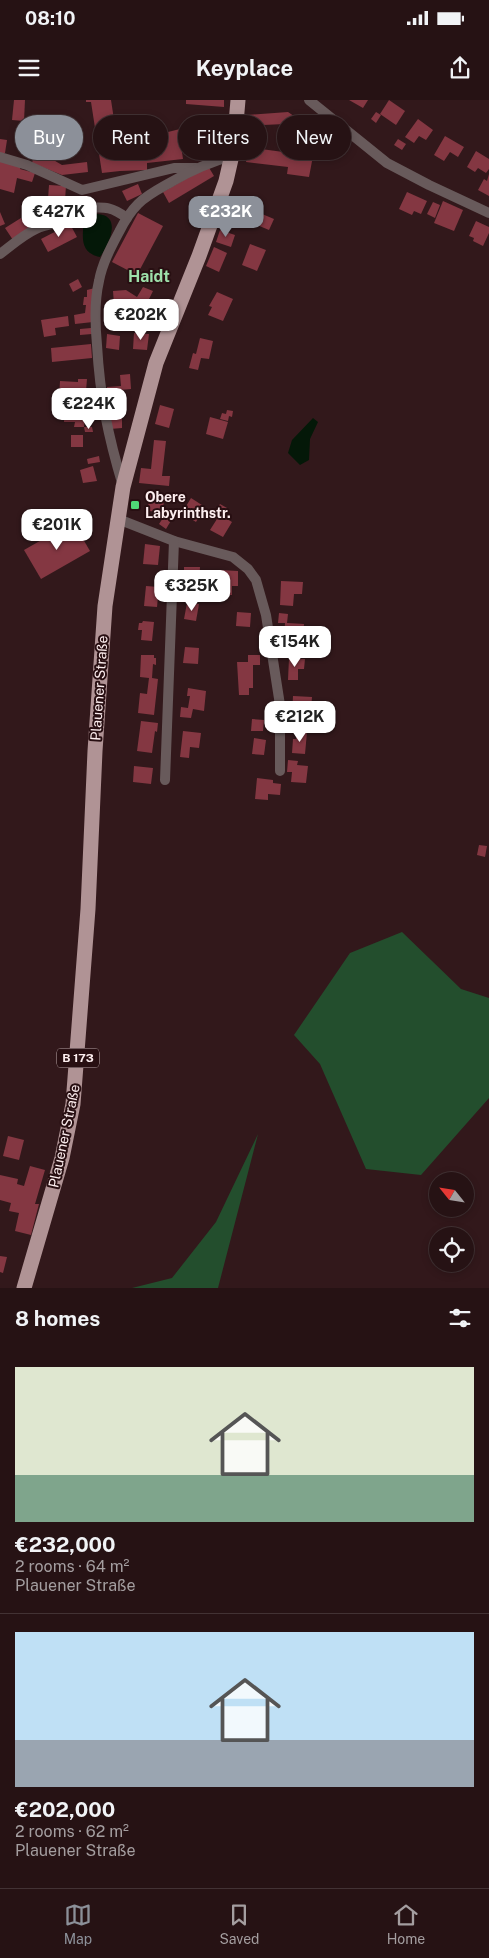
<!DOCTYPE html>
<meta charset="utf-8">
<style>
:root{--surface:#261214;--page:#322022;--text:#f1f3f6;--muted:#a49ea0;--line:#423234;--accent:#8c9099}
body{margin:0;font-family:"Public Sans",sans-serif;background:var(--page);color:var(--text);height:100vh;display:flex;flex-direction:column;font-size:19px;white-space:nowrap}
*{box-sizing:border-box;margin:0}
p{font-size:16px;color:var(--muted)}
.icon{flex:none;width:28px;height:28px;fill:none;stroke:currentColor;stroke-width:2;stroke-linecap:round;stroke-linejoin:round}
.map{position:relative;height:1188px;overflow:hidden}
.details{display:flex;flex-direction:column;background:var(--surface);flex:1}
.details>*{flex:none}
.guide{position:absolute;left:15px;top:15px;width:460px;height:45px;display:flex;gap:10px}
.needle{width:32px;rotate:300deg}
.controls{position:absolute;left:429px;top:1072px;display:grid;gap:10px}
.controls a{display:grid;place-items:center;width:45px;height:45px;border-radius:50%;background:var(--surface);box-shadow:0 2px 8px #0003,0 0 0 1px var(--line);font-size:25px}
.price{position:absolute;translate:-50% -42px;padding:0 11px;border-radius:10px;background:#fff;color:#222;font-size:16px;line-height:32px;filter:drop-shadow(0 1px 2px #0008)}
.price::after{content:'';position:absolute;left:50%;top:30px;width:15px;height:11px;margin-left:-8px;background:inherit;clip-path:polygon(0 0,100% 0,50% 100%)}
.price.active{background:var(--accent);color:#fff}
ul{padding:0;list-style:none}
li{display:grid;align-content:center;gap:10px;height:265px;padding:0 15px}
li+li{border-top:1px solid var(--line)}
li span{display:grid;place-items:center;height:155px;border-radius:0px;color:#555}
li>.icon{margin-inline-start:auto}
span .icon{width:90px;height:90px;fill:#fffc;stroke-width:1}
li b{font-size:21px}
h2{display:flex;justify-content:space-between;align-items:center;height:60px;padding:0 15px;font-size:21px}
.chip{padding:0 18px;border-radius:22px;background:var(--surface);box-shadow:0 2px 8px #0003,0 0 0 1px var(--line);font-size:18px;line-height:45px}
.chip.active{background:var(--accent);color:#fff}
.status{display:flex;justify-content:space-between;align-items:center;height:35px;padding:0 25px;background:var(--surface);direction:ltr}
.status svg{height:14px;fill:currentColor}
header{display:flex;justify-content:space-between;align-items:center;height:65px;padding:0 15px;background:var(--surface);font-size:22px;font-weight:700}
.menu{display:flex;justify-content:space-around;align-items:center;height:70px;border-top:1px solid var(--line);background:var(--surface);font-size:14px;color:var(--muted)}
.menu a{display:grid;justify-items:center;gap:2px}
.menu .active{color:var(--accent)}
.map>svg:first-child{display:block}
.green{fill:#234e2d}
.water{fill:#041808}
.building{fill:#843742}
.lines{fill:none;stroke-linecap:round;stroke-linejoin:round}
.street{stroke:#685a5b;stroke-width:10}
.primary{stroke:#b09395;stroke-width:15}
.poi-dot{fill:#4fd675;stroke:#280f12;stroke-width:2}
.labels{text-anchor:middle;stroke-width:4;stroke-linejoin:round;paint-order:stroke}
.shield{fill:#280f12;stroke:#bdabad;stroke-width:1}
.shield-label{font-size:12px;font-weight:bold;fill:#fdeeef}
.poi-label{font-size:14px;font-weight:bold;fill:#fdeeef;stroke:#280f12;text-anchor:start}
.street-label{font-size:14px;fill:#fdeeef;stroke:#280f12}
.quarter-label{font-size:16px;font-weight:bold;fill:#9ee0aa;stroke:#280f12}
</style>
<div class="status"><b>08:10</b><svg viewBox="0 0 49 12"><path d="M0 12V9h3v3zM5 12V6h3v6zM10 12V3h3v9zM15 12V0h3v12zM26 1h20v11H26zM47 4h2v5h-2z"/></svg></div>
<header><svg class="icon" aria-label="menu" viewBox="0 0 24 24"><path d="M4 6h16M4 12h16M4 18h16"/></svg>Keyplace<svg class="icon" aria-label="share" viewBox="0 0 24 24"><path d="M12 15V3M7 8l5-5 5 5M5 13v7h14v-7"/></svg></header>
<div class="map">
<svg width="489" height="1188" viewBox="0 0 489 1188">
<rect width="100%" height="100%" fill="#32181b"/>
<g class="green">
<path d="M402 832 461 889 489 898V998L421 1075 366 1069 320 964 294 935 350 853Z"/>
<path d="M258 1034 218 1188H132L172 1178 216 1122Z"/>
</g>
<g class="water">
<path d="M97 114C122 115 110 143 100 157 85 154 82 145 83 131 83 130 83 123 83 122 85 117 92 116 97 114Z"/>
<path d="M313 318 318 322 310 339 309 360 300 365 288 353 292 340Z"/>
</g>
<g class="building">
<path d="M14 0H25L24 21 12 20Z"/>
<path d="M86 0H111L115 26 118 25 120 37H115L118 61H146L143 46 157 45 156 35 188 27V23L225 19 222 40 207 39 194 42 195 49 182 52 183 59 147 63V70L120 71 102 73 91 2H86Z"/>
<path d="M186 0H224V7L186 4Z"/>
<path d="M349 0H368L363 8Z"/>
<path d="M389 0 405 11 396 25 380 14Z"/>
<path d="M288 12 310 27 322 44 312 51 300 34 285 24 263 25 261 49 313 56 309 77 287 74 288 67 246 62 248 52H243L247 15Z"/>
<path d="M376 12 381 15 376 23 371 19Z"/>
<path d="M418 19 433 30 426 40 419 36 414 43 405 37Z"/>
<path d="M445 36 464 47 458 57 450 52 444 61 434 55Z"/>
<path d="M0 39 7 40 5 53H0Z"/>
<path d="M398 39 406 44 402 50 394 45Z"/>
<path d="M38 41 48 45 45 55 62 65 87 62 88 72 62 75 32 63Z"/>
<path d="M476 51 489 59V69L486 73 478 68 475 72 467 67Z"/>
<path d="M0 61 21 66 20 69 35 73 32 82 17 78 14 93 0 89Z"/>
<path d="M208 66 214 76 169 103 163 92Z"/>
<path d="M489 74V96L478 90 484 79 487 81Z"/>
<path d="M138 84 142 94 127 101 122 91Z"/>
<path d="M49 85 66 86 65 100 48 99Z"/>
<path d="M407 92 427 101 421 114 414 111 412 115 399 109Z"/>
<path d="M443 101 463 110 454 131 434 123Z"/>
<path d="M433 102 440 105 435 118 427 114Z"/>
<path d="M255 111 274 119 269 130 250 122Z"/>
<path d="M0 112 5 124 0 126Z"/>
<path d="M138 113 163 126 137 175 112 162Z"/>
<path d="M34 115 39 123 13 140 5 128 21 118 24 122Z"/>
<path d="M476 121 489 127V133L483 146 473 141 474 138 469 136Z"/>
<path d="M70 124 77 137 48 152 41 139Z"/>
<path d="M220 130 235 135 231 147 216 142Z"/>
<path d="M250 144 266 150 257 171 242 165Z"/>
<path d="M214 147 227 153 219 172 206 166Z"/>
<path d="M78 179 82 187 73 192 69 184Z"/>
<path d="M143 187 153 191 146 205 143 203 137 210 125 202 114 204 113 191 126 190 137 197Z"/>
<path d="M95 188 93 222 75 224 74 215 85 213 86 205H83L84 197H87V190Z"/>
<path d="M217 192 233 199 223 221 208 215 212 207 209 206Z"/>
<path d="M68 216 69 226 55 228 56 235 44 237 41 220Z"/>
<path d="M91 228 92 234 80 235V229Z"/>
<path d="M134 233 149 234 147 250 133 249Z"/>
<path d="M107 234 120 236 119 250 106 248Z"/>
<path d="M200 238 213 241 209 259 201 258 198 270 189 268 193 253 196 254Z"/>
<path d="M91 244 92 258 52 262 51 248Z"/>
<path d="M130 274 131 289 120 290 121 306 108 307 107 287 121 286 120 275Z"/>
<path d="M78 279H87L86 291H79L78 299 59 298 60 281 78 282Z"/>
<path d="M160 305 174 309 169 328 155 324Z"/>
<path d="M65 308 83 309 82 319H85L84 327H74L75 322H64Z"/>
<path d="M227 310 233 311 232 317 229 316 228 321 220 319 222 313 226 314Z"/>
<path d="M122 317V328L110 329 109 318Z"/>
<path d="M210 317 228 322 223 339 206 334Z"/>
<path d="M84 327H92L93 332H85Z"/>
<rect x="71" y="335" width="12" height="12"/>
<path d="M154 340 166 341 162 376H170L169 386 139 383 141 368 151 369Z"/>
<path d="M99 356 100 362 88 364 87 359Z"/>
<path d="M93 366 97 381 83 383 80 370Z"/>
<path d="M149 395 164 396 163 412 148 411Z"/>
<path d="M191 398 205 407 196 422 182 413Z"/>
<path d="M220 404 227 408 222 416 232 422 223 437 210 430 217 419 213 416Z"/>
<path d="M165 415 172 419 166 429 159 424Z"/>
<path d="M73 422 90 451 41 479 24 450Z"/>
<path d="M145 444 160 446 158 465 143 464Z"/>
<path d="M184 467H200L199 486H184Z"/>
<path d="M220 470 238 471V486H232V495H219Z"/>
<path d="M281 481 303 482 302 494H294L293 506 280 505Z"/>
<path d="M146 486 159 487 157 507 144 506Z"/>
<path d="M187 503 199 504 196 521 184 519Z"/>
<path d="M237 512 251 513 250 527 236 526Z"/>
<path d="M279 513 288 514 287 523 304 524 303 535H296V542L284 541 285 523H278Z"/>
<path d="M143 521 154 522 152 541 141 540 142 530H138L139 523H142Z"/>
<path d="M185 547 199 548 198 564 183 563Z"/>
<path d="M141 555H154V558H156V565L153 564 152 578 158 579 154 615 138 613 140 593 147 594 149 578 140 577Z"/>
<path d="M248 555H260V565H253V588H249V595H239L237 562H248Z"/>
<path d="M289 558 305 559 304 569H298V580H288Z"/>
<path d="M188 588 206 591 204 611 193 609 191 618 180 617 181 607 188 608 190 596H187Z"/>
<path d="M293 596 312 597 311 610H305L304 616 292 615Z"/>
<path d="M252 619 264 620 263 631H251Z"/>
<path d="M141 621 158 623 157 632 155 631 152 653 137 651Z"/>
<path d="M183 631 201 633 199 648 190 647 189 658 180 657Z"/>
<path d="M296 631 307 632 305 654 292 653 293 639H296Z"/>
<path d="M254 638 266 640 264 655 252 654Z"/>
<path d="M288 660 298 661 297 665 308 666 306 683 291 682 292 672H287Z"/>
<path d="M134 666 153 668 151 684 133 682Z"/>
<path d="M257 678 273 680V683L281 684 280 695 268 694V700L255 699Z"/>
<path d="M479 745 487 746 485 757 477 755Z"/>
<path d="M8 1036 24 1040 19 1060 3 1056Z"/>
<path d="M30 1066 45 1070 35 1104H39L31 1135 15 1131 19 1113 9 1111 11 1103 0 1100V1075L18 1079 17 1084 24 1086Z"/>
<path d="M0 1156 7 1157 3 1173 0 1172Z"/>
</g>
<g class="lines">
<g class="street">
<path d="M309 0 387 63 429 85 489 113"/>
<path d="M0 57 27 65 82 90 174 68H196"/>
<path d="M0 154C12 145 23 135 36 129 53 121 74 124 86 108 105 107 111 106 127 118"/>
<path d="M123 386C108 336 100 297 97 245 95 224 94 202 99 181 102 164 111 147 119 132 124 122 130 112 138 104 148 94 161 88 173 81 192 70 210 62 232 56"/>
<path d="M118 419 174 441 233 457 248 469 256 480 266 515 280 605V671"/>
<path d="M165 680 174 441"/>
</g>
<path class="primary" d="M24 1188 62 1058 73 1004 88 809 95 651 105 506 123 387 156 263 199 156 226 81 234 46 238 0"/>
</g>
<rect class="poi-dot" x="130" y="400" width="10" height="10" rx="2.5"/>
<g class="labels">
<rect class="shield" x="57" y="948.5" width="42" height="19" rx="4"/>
<g class="shield-label">
<text x="78" y="962">B 173</text>
</g>
<g class="poi-label">
<text x="145" y="402">Obere<tspan x="145" dy="16">Labyrinthstr.</tspan></text>
</g>
<g class="street-label">
<text transform="translate(99 588) rotate(-86)" y="5">Plauener Straße</text>
<text transform="translate(64 1036) rotate(-78)" y="5">Plauener Straße</text>
</g>
<g class="quarter-label">
<text x="149" y="182">Haidt</text>
</g>
</g>
</svg>
<div class="controls">
<a><svg class="needle" viewBox="-14 -14 28 28"><path d="M0-13l5 13h-10z" fill="#e53935"/><path d="M0 13l5-13h-10z" fill="#a49ea0"/></svg></a>
<a><svg class="icon" aria-label="locate" viewBox="0 0 24 24"><circle cx="12" cy="12" r="6"/><path d="M12 2v4M12 18v4M2 12h4M18 12h4"/></svg></a>
</div>
<b class="price" style="left:59px;top:138px">€427K</b>
<b class="price active" style="left:226px;top:138px">€232K</b>
<b class="price" style="left:141px;top:241px">€202K</b>
<b class="price" style="left:89px;top:330px">€224K</b>
<b class="price" style="left:57px;top:451px">€201K</b>
<b class="price" style="left:192px;top:512px">€325K</b>
<b class="price" style="left:295px;top:568px">€154K</b>
<b class="price" style="left:300px;top:643px">€212K</b>
<div class="guide">
<a class="chip active">Buy</a>
<a class="chip">Rent</a>
<a class="chip">Filters</a>
<a class="chip">New</a>
</div>
</div>
<section class="details">
<h2>8 homes<svg class="icon" aria-label="filters" viewBox="0 0 24 24"><path d="M4 7h16M4 17h16"/><circle cx="9" cy="7" r="2"/><circle cx="15" cy="17" r="2"/></svg></h2>
<ul>
<li><span style="background:linear-gradient(#dfe7d0 70%,#7fa58c 0)"><svg class="icon" aria-label="home" viewBox="0 0 24 24"><path d="M3 11l9-7 9 7M6 9v11h12V9"/></svg></span><div><b>€232,000</b><p>2 rooms · 64 m²</p><p>Plauener Straße</p></div></li>
<li><span style="background:linear-gradient(#bfe0f5 70%,#9aa5b1 0)"><svg class="icon" aria-label="home" viewBox="0 0 24 24"><path d="M3 11l9-7 9 7M6 9v11h12V9"/></svg></span><div><b>€202,000</b><p>2 rooms · 62 m²</p><p>Plauener Straße</p></div></li>
</ul>
</section>
<nav class="menu">
<a class="active"><svg class="icon" aria-label="map" viewBox="0 0 24 24"><path d="M3 6l6-2 6 2 6-2v14l-6 2-6-2-6 2zM9 4v14M15 6v14"/></svg>Map</a>
<a><svg class="icon" aria-label="saved" viewBox="0 0 24 24"><path d="M7 4h10v16l-5-4-5 4z"/></svg>Saved</a>
<a><svg class="icon" aria-label="home" viewBox="0 0 24 24"><path d="M3 11l9-7 9 7M6 9v11h12V9"/></svg>Home</a>
</nav>
